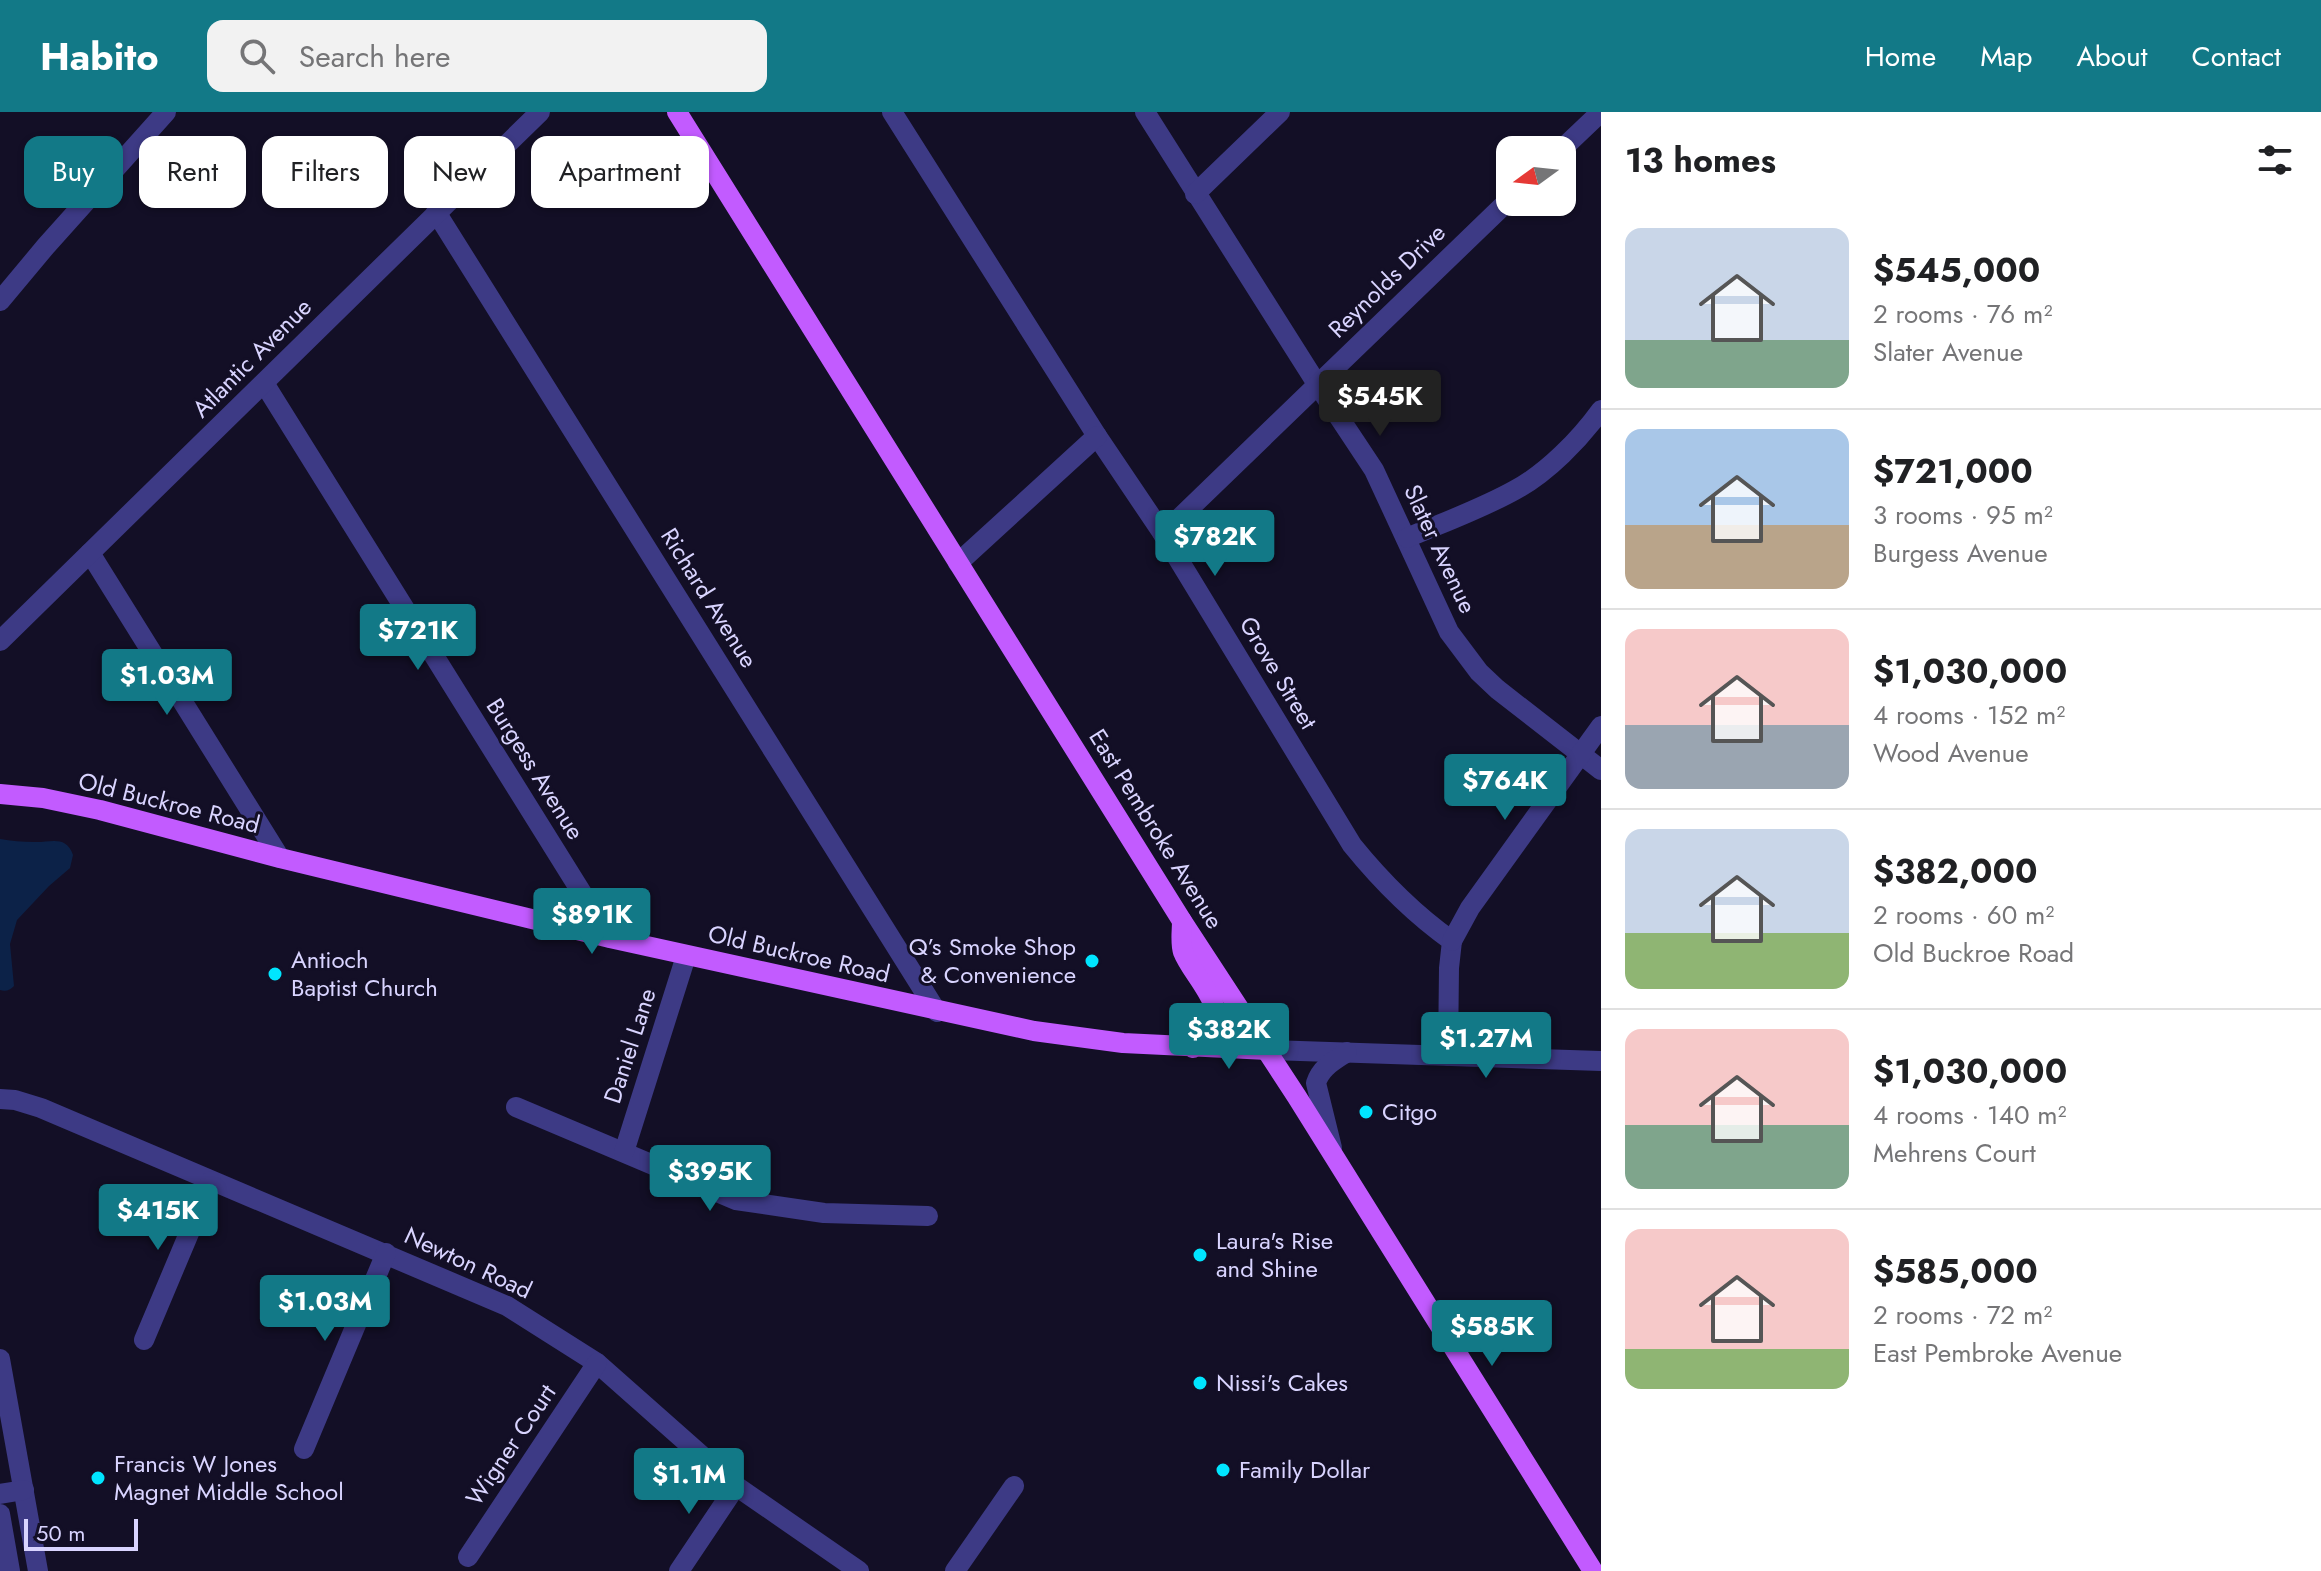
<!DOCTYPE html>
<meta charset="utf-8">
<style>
:root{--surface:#fff;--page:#f2f2f2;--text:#202124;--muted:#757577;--line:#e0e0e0;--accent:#127987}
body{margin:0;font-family:Jost,sans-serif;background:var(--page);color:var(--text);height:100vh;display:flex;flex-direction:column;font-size:30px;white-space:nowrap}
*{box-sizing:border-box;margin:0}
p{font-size:26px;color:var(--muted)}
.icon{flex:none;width:44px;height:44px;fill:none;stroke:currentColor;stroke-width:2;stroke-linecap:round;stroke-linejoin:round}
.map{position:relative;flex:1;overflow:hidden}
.sheet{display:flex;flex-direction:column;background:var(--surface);width:720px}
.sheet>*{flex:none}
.guide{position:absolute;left:24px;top:24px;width:760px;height:72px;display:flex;gap:16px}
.needle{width:52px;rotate:255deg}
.tools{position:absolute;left:1496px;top:24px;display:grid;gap:16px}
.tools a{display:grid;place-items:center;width:80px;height:80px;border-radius:16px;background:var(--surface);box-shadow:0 2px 6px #0004;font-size:40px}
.scale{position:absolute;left:24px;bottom:20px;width:114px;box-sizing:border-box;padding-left:8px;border:4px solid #d9d4ff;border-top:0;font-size:22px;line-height:28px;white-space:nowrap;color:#d9d4ff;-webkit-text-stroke:6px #130f26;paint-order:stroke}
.price{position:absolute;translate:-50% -68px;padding:0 18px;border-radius:8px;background:var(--accent);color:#fff;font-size:26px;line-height:52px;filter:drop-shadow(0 2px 4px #0008)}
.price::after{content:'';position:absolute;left:50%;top:48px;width:24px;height:18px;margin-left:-12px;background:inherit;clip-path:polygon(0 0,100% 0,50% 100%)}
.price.current{background:#222;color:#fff}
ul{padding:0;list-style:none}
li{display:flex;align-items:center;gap:24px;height:200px;padding:0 24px}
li+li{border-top:2px solid var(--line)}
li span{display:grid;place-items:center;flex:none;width:224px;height:160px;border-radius:16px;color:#555}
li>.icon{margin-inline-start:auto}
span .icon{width:96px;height:96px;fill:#fffc;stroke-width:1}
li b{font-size:34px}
h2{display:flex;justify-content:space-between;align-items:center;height:96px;padding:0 24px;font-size:34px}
.chip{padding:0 28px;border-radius:16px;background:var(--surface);box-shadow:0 2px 6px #0004;font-size:28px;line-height:72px}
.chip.current{background:var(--accent);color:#fff}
header{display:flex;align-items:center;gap:48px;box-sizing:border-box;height:112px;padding:0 40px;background:var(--accent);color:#fff}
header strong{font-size:38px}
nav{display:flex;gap:44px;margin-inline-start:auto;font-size:28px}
.search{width:560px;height:72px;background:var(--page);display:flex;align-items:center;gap:20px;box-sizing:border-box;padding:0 28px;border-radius:16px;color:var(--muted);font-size:30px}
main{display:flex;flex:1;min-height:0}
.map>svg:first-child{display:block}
.water{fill:#0c2248}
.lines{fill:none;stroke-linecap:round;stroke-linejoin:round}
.minor{stroke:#3d3a85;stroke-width:20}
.major{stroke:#c25bff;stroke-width:20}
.poi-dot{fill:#00e5ff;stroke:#130f26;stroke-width:3}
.labels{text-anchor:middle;stroke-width:6;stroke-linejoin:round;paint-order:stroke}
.street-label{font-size:24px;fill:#d9d4ff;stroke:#130f26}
.poi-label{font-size:24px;fill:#d9d4ff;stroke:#130f26;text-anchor:start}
</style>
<header>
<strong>Habito</strong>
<div class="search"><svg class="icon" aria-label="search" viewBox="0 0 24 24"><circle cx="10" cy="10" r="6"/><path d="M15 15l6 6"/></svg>Search here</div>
<nav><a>Home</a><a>Map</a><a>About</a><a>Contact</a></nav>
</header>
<main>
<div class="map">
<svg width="1601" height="1459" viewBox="0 0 1601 1459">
<rect width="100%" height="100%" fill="#130f26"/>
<path class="water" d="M0 727C11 729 22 730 34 730 49 731 66 722 73 743L70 756 49 774 17 808 10 832 14 874C10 878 6 880 0 878Z"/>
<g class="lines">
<g class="minor">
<path d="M892 0 1097 324 1163 422 1352 733C1382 770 1414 802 1452 829L1449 856 1448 944"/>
<path d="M1145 0 1317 272 1374 358 1449 520 1479 560 1497 577 1601 658"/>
<path d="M1561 38 1601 0"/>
<path d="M1195 82 1280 0"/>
<path d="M436 100 937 900"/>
<path d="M0 189 46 134 166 0"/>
<path d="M264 271 610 826"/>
<path d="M1163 422 1510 87"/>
<path d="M1407 426C1442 411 1481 397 1515 378 1547 361 1580 327 1601 298"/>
<path d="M90 441 280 746"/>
<path d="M958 451 1097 324"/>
<path d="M0 529 540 0"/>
<path d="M1452 829 1470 796 1601 614"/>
<path d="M1268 938 1601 949"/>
<path d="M0 987 15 988 41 996 507 1194 597 1251 736 1374 859 1459"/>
<path d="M516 995 736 1088 824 1101 928 1104"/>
<path d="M1332 1036 1316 971C1321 955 1334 949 1347 940"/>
<path d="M624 1040 686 844"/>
<path d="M144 1228 211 1069"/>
<path d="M0 1247 38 1459"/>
<path d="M304 1337 386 1141"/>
<path d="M0 1382 24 1378"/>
<path d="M0 1402 10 1459"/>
<path d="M468 1445 597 1251"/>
<path d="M679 1459 736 1374"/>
<path d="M955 1459 1014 1374"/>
</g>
<g class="major">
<path d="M677 0 1182 809 1297 985 1593 1459"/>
<path d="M0 682 43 686 100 698 280 746 610 826 1034 919 1123 931 1268 938"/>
<path d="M1182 809C1182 819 1180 831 1183 840 1192 864 1234 900 1208 925 1204 929 1198 932 1193 936"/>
</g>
</g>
<g class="poi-dot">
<circle cx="1092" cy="849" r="8"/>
<circle cx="275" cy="862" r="8"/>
<circle cx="1366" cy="1000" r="8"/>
<circle cx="1200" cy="1143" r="8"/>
<circle cx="1200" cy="1271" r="8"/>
<circle cx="1223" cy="1358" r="8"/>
<circle cx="98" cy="1366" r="8"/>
</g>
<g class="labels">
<g class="street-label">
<text transform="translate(1387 169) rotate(-44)" y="8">Reynolds Drive</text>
<text transform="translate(252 246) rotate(-45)" y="8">Atlantic Avenue</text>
<text transform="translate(1440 437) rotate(65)" y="8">Slater Avenue</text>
<text transform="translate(709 486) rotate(58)" y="8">Richard Avenue</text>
<text transform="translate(1278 561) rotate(59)" y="8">Grove Street</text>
<text transform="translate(535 657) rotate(58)" y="8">Burgess Avenue</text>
<text transform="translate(169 691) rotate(14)" y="8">Old Buckroe Road</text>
<text transform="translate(1156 717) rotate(58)" y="8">East Pembroke Avenue</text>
<text transform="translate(799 842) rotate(13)" y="8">Old Buckroe Road</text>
<text transform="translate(630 934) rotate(-72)" y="8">Daniel Lane</text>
<text transform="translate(468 1151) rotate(25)" y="8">Newton Road</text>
<text transform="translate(511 1333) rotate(-56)" y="8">Wigner Court</text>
</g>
<g class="poi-label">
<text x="1076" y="843" text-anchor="end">Q’s Smoke Shop<tspan x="1076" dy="28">&amp; Convenience</tspan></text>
<text x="291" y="856">Antioch<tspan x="291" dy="28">Baptist Church</tspan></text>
<text x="1382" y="1008">Citgo</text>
<text x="1216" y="1137">Laura's Rise<tspan x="1216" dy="28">and Shine</tspan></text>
<text x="1216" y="1279">Nissi's Cakes</text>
<text x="114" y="1360">Francis W Jones<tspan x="114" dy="28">Magnet Middle School</tspan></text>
<text x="1239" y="1366">Family Dollar</text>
</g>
</g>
</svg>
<div class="tools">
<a><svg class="needle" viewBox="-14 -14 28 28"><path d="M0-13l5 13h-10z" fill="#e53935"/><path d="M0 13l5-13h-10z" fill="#757577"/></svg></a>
</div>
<div class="scale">50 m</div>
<b class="price current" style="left:1380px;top:326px">$545K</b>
<b class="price" style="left:1215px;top:466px">$782K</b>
<b class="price" style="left:418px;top:560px">$721K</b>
<b class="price" style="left:167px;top:605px">$1.03M</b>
<b class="price" style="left:1505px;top:710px">$764K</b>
<b class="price" style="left:592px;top:844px">$891K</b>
<b class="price" style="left:1229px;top:959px">$382K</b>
<b class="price" style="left:1486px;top:968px">$1.27M</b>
<b class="price" style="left:710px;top:1101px">$395K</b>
<b class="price" style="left:158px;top:1140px">$415K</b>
<b class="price" style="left:325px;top:1231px">$1.03M</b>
<b class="price" style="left:1492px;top:1256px">$585K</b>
<b class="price" style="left:689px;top:1404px">$1.1M</b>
<div class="guide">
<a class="chip current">Buy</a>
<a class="chip">Rent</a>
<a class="chip">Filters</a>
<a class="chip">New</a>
<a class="chip">Apartment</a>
</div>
</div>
<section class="sheet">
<h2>13 homes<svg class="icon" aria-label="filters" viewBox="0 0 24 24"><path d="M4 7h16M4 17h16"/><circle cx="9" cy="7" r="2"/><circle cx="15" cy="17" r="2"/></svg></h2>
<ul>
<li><span style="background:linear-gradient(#c9d6e8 70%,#7fa58c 0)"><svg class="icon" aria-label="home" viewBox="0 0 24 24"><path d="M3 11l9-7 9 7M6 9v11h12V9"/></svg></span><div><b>$545,000</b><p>2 rooms · 76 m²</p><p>Slater Avenue</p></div></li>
<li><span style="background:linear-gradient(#a9c7e8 60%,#b9a48a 0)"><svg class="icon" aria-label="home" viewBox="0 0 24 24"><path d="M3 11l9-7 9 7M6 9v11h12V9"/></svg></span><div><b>$721,000</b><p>3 rooms · 95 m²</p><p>Burgess Avenue</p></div></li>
<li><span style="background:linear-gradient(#f6c9c9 60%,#9aa5b1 0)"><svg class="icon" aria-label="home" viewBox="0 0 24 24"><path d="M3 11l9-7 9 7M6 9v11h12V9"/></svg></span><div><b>$1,030,000</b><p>4 rooms · 152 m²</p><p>Wood Avenue</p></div></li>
<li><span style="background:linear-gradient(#c9d6e8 65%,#8fb573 0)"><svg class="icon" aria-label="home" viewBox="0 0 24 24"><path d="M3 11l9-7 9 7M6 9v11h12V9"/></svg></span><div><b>$382,000</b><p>2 rooms · 60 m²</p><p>Old Buckroe Road</p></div></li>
<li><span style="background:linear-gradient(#f6c9c9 60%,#7fa58c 0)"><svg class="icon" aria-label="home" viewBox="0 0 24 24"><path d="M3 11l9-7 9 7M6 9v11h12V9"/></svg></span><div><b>$1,030,000</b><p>4 rooms · 140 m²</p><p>Mehrens Court</p></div></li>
<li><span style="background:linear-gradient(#f6c9c9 75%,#8fb573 0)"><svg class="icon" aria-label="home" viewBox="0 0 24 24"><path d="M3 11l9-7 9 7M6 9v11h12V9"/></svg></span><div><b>$585,000</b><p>2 rooms · 72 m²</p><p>East Pembroke Avenue</p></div></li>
</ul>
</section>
</main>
